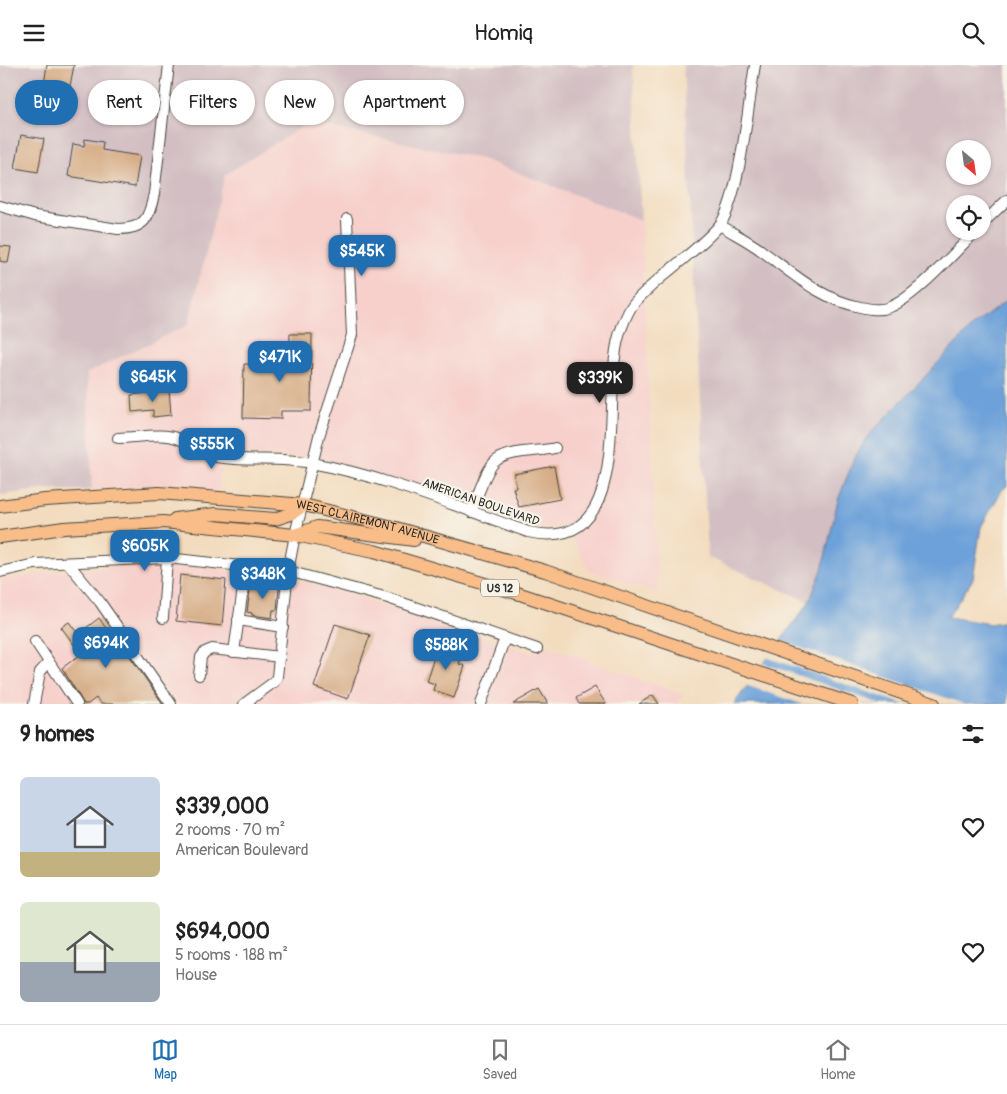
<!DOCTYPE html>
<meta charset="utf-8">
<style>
:root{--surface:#fff;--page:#f6f6f6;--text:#222;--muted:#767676;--line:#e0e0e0;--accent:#1f6fb2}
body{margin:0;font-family:Pangolin,sans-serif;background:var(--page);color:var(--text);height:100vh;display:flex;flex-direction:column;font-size:19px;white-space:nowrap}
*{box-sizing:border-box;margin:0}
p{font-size:16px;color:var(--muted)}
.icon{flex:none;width:28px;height:28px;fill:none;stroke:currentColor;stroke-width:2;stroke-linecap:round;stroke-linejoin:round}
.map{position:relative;height:639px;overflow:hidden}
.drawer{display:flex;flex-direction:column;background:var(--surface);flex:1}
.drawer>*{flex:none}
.top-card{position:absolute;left:15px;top:15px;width:500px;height:45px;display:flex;gap:10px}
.needle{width:32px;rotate:151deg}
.fabs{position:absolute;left:946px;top:75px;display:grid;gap:10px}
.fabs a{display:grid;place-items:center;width:45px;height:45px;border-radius:50%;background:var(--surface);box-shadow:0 1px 4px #0004;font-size:25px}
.price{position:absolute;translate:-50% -42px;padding:0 11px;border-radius:10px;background:var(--accent);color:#fff;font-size:16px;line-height:32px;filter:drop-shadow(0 1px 2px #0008)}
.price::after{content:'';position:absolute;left:50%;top:30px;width:15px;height:11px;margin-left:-8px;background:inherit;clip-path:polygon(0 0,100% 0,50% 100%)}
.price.selected{background:#222;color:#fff}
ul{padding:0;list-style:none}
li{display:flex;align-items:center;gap:15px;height:125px;padding:0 20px}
li span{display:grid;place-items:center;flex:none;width:140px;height:100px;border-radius:8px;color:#555}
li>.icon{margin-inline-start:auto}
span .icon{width:60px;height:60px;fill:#fffc;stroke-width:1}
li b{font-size:21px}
h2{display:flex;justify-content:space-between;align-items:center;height:60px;padding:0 20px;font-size:21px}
.tag{padding:0 18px;border-radius:22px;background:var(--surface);box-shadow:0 1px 4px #0004;font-size:18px;line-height:45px}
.tag.selected{background:var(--accent);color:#fff}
header{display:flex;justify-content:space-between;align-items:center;height:65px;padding:0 20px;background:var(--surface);font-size:22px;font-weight:600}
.tab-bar{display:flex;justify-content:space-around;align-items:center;height:70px;border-top:1px solid var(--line);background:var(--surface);font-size:14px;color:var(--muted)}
.tab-bar a{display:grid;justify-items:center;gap:2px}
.tab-bar .selected{color:var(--accent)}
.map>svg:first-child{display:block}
.built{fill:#f7d0cc}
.industrial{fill:#d2bec3;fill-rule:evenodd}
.water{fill:#6da1d9;stroke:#4c6682}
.pier{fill:#f3dcbe}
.building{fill:#d6ac85}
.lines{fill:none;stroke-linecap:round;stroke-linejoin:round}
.minor-casing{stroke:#494641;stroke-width:12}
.major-casing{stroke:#494641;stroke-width:14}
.minor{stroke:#fff;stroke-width:10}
.major{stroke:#f8bd89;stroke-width:12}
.labels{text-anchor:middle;stroke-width:4.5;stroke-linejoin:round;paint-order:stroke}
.shield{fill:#f7f3e8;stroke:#686764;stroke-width:1}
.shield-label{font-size:11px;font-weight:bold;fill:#2b2b2b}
.street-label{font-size:12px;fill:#2b2b2b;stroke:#f7f3e8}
</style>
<header><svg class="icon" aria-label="menu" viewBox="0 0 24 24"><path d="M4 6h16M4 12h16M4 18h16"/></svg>Homiq<svg class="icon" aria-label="search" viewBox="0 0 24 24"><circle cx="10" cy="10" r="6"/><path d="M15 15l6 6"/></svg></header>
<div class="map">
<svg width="1007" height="639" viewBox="0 0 1007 639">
<rect width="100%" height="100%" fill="#f7f3e8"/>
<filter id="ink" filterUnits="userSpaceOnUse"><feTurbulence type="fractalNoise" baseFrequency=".02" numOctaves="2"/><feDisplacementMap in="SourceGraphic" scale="10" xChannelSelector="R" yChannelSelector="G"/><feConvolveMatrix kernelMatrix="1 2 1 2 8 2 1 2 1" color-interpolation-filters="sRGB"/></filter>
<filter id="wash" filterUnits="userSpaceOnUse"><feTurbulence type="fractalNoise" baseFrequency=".0096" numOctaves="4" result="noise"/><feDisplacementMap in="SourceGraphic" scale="20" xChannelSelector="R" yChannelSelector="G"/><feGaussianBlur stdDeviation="1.12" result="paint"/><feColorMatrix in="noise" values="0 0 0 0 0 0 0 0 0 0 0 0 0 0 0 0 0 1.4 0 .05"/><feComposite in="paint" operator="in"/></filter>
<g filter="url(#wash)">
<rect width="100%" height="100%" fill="#f3dcbe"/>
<g class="built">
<path d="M308 58 482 94 641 155 658 528 590 506 566 462 541 464 324 393 221 388 218 426 136 422 92 425 87 308 188 260 225 110Z"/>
<path d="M142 500 211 503 313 518 533 588 537 577 684 630 676 639H0V515L57 506Z"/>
</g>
<g class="industrial">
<path d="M0 0H633L641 155 482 94 308 58 225 110 188 260 87 308 92 425H42L0 430Z"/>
<path d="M683 0H1007V235L973 261 882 355 838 435 822 505 809 537 708 492ZM955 84H982V111H955ZM955 139H982V166H955Z"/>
</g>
<path class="water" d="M1007 235V421L1002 425 981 462 973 514 948 552 990 559 1007 556V639H734L809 537 822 505 838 435 854 394 868 371 973 261Z"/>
<g class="pier">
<path d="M778 575 964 639H903L766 592Z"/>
<path d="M762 598 881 639H802L745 620Z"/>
</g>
<g id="blocks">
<g class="building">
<path d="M47 0H74L66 42 41 38Z"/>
<path d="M21 70 44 74 38 107 15 103Z"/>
<path d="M85 74 103 77 102 85 140 91 135 122 68 111 73 79 84 81Z"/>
<path d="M0 181 11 182 8 198 0 196Z"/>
<path d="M290 269H312L311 346H281V354L243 353 244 299 289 300Z"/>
<path d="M169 323 171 350 153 352V345L132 347 131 330 158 327V324Z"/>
<path d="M554 401 560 434 519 442 513 423H516L514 409Z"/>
<path d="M180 510 226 515 222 561 176 556Z"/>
<path d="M251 518 279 522 277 545H273L272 553 252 550V548L247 547Z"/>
<path d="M99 553 110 569 113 567 163 639H101L96 633 88 639H84L62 603 81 589 61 562 69 557 78 569Z"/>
<path d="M335 559 370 570 348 634 314 622Z"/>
<path d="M438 580 463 588 459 599 465 601 454 633 433 625 435 619 426 616Z"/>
<path d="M595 622 606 639H579L576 633Z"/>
<path d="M539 624 548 639H513Z"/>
<path d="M653 630 659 639H639Z"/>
</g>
</g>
</g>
<g filter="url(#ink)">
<use href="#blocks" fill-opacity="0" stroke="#494641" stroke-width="1"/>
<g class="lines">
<g class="minor-casing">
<g id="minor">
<path d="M0 141 35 151 118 164C145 164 149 153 154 129L169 0"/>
<path d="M982 159 1007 135"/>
<path d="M720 160C734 169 749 176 762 186 795 210 819 233 860 242 870 244 880 246 890 242 914 233 956 186 976 166"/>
<path d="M118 373C137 373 162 367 179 374 193 380 199 390 216 392 247 397 279 392 311 398 385 411 457 442 528 467 642 492 597 319 622 262 625 254 629 244 634 238 659 210 693 190 718 162 739 139 749 34 755 0"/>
<path d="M471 447C477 434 486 402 497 395 512 385 538 387 555 383"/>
<path d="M68 498 100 537 171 639"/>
<path d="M0 507 35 499 167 493 288 506 388 533 537 584"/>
<path d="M163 553 167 493"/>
<path d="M238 555 283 562"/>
<path d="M35 576 77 639"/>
<path d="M234 587 246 502"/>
<path d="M199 610 201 592 205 587 212 584 280 592"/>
<path d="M34 639 40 607 49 597"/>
<path d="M244 639 274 617 277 612 288 506 295 470 319 371 352 270 347 154"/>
<path d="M481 639 505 573"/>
</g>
</g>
<g class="major-casing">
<g id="major">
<path id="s1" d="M0 441 45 435 159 428 304 440 389 461 545 506 934 639"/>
<path d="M175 454 215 449 275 454 291 449 304 440"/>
<path d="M295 470 317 462 414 475"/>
<path d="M0 472 64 463 163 457 295 470 374 486 523 530 852 639"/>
</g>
</g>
<use href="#minor" class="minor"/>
<use href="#major" class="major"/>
</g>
</g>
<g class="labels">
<rect class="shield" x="481" y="514.5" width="38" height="17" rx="4"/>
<g class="shield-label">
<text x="500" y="527">US 12</text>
</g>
<g class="street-label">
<text transform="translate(481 437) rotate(19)" y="4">AMERICAN BOULEVARD</text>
<text dy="4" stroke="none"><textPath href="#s1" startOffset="371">WEST CLAIREMONT AVENUE</textPath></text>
</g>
</g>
</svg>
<div class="fabs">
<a><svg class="needle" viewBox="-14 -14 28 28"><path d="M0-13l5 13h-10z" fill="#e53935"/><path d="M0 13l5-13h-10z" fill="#767676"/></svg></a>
<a><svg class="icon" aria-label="locate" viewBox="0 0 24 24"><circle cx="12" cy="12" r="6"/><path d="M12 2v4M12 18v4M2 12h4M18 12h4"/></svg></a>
</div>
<b class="price" style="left:362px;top:212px">$545K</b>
<b class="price" style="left:280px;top:318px">$471K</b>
<b class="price" style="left:153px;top:338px">$645K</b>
<b class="price selected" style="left:600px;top:339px">$339K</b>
<b class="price" style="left:212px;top:405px">$555K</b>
<b class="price" style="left:145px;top:507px">$605K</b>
<b class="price" style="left:263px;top:535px">$348K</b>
<b class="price" style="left:106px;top:604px">$694K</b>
<b class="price" style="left:446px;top:606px">$588K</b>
<div class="top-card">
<a class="tag selected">Buy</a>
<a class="tag">Rent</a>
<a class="tag">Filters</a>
<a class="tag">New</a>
<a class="tag">Apartment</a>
</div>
</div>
<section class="drawer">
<h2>9 homes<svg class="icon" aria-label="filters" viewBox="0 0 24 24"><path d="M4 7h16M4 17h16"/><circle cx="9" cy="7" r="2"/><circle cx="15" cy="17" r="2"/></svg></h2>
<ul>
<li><span style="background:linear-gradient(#c9d6e8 75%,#c2b280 0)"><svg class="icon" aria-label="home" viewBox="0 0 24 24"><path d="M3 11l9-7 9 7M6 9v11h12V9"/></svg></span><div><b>$339,000</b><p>2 rooms · 70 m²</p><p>American Boulevard</p></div><svg class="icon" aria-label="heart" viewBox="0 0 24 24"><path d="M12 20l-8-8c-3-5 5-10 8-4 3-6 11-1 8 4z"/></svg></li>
<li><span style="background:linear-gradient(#dfe7d0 60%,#9aa5b1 0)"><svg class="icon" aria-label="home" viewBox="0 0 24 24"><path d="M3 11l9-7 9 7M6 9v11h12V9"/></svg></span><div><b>$694,000</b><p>5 rooms · 188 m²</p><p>House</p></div><svg class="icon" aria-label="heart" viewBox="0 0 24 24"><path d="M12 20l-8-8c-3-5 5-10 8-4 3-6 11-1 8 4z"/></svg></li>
</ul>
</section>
<nav class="tab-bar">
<a class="selected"><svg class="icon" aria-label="map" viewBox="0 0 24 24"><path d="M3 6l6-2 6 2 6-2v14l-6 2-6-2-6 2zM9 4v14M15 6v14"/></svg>Map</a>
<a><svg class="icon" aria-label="saved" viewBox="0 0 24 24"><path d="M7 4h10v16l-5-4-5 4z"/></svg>Saved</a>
<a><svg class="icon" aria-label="home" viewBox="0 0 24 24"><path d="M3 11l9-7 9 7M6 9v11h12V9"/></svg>Home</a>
</nav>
